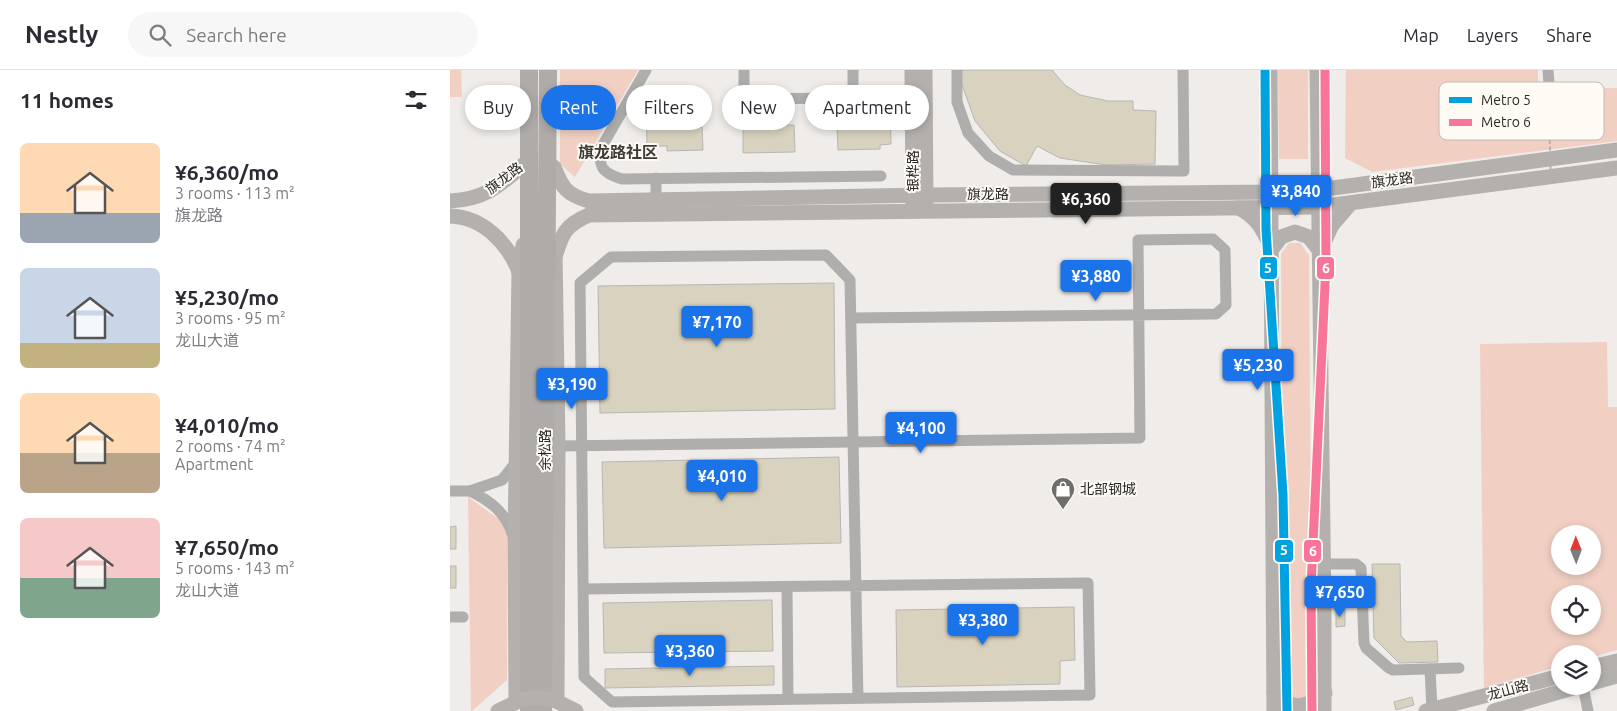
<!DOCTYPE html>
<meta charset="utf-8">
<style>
:root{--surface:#fff;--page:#f7f7f7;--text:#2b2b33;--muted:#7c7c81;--line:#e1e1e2;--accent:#1a73e8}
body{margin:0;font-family:Ubuntu,"Noto Sans SC",sans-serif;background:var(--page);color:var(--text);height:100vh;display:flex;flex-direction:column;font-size:19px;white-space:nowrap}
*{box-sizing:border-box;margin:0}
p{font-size:16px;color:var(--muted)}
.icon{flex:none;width:28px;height:28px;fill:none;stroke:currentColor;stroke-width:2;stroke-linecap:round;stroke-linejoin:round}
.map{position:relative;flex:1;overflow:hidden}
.sheet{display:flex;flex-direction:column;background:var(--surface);width:450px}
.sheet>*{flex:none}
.banner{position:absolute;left:15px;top:15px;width:475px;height:45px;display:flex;gap:10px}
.needle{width:32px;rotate:359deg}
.fabs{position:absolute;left:1101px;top:455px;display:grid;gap:10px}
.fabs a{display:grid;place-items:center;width:50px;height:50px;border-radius:50%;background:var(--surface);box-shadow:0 2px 8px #0003;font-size:25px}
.price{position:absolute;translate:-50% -42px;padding:0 11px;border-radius:5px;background:var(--accent);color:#fff;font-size:16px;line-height:32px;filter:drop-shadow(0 1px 2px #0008)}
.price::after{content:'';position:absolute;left:50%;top:30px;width:15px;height:11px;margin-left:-8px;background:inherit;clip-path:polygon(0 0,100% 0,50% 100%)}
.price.active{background:#222;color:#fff}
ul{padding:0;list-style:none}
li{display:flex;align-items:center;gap:15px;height:125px;padding:0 20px}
li span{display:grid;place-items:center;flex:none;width:140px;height:100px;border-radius:8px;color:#555}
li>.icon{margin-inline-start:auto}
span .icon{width:60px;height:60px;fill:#fffc;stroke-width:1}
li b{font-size:21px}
h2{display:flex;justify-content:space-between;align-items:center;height:60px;padding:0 20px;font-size:21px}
.pill{padding:0 18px;border-radius:22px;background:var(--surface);box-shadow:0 2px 8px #0003;font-size:18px;line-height:45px}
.pill.active{background:var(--accent);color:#fff}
header{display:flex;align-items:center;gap:30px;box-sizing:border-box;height:70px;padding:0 25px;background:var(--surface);border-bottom:1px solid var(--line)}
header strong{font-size:24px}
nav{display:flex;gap:28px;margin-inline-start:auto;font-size:18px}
.search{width:350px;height:45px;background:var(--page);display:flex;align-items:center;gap:12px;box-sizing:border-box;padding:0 18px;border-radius:28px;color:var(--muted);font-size:19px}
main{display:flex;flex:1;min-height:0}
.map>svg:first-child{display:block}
.green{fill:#f1d0c3;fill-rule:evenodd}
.building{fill:#d8d2bf;stroke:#b8b6b4}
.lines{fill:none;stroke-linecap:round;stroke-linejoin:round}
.path{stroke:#b4b2b1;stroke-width:2;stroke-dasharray:4 2.5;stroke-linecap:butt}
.minor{stroke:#afaead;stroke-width:11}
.major{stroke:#b3b0ae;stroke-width:15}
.highway{stroke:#aeaba9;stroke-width:18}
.path-bridge{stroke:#b4b2b1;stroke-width:2;stroke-dasharray:4 2.5;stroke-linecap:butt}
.major-bridge{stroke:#b3b0ae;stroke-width:15}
.metro-1-casing{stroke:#fefaf4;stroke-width:12}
.metro-2-casing{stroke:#fefaf4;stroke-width:12}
.metro-1{stroke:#00a3e0;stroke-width:9}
.metro-2{stroke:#f67599;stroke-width:9}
.labels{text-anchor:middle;stroke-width:4;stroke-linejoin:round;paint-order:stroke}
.street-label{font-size:14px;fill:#2b2a27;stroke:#fefaf4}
.poi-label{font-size:14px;fill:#2b2a27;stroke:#fefaf4;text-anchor:start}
.quarter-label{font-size:16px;font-weight:bold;fill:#3f3c37;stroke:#fefaf4}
.key{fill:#fefaf4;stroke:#bfbcb6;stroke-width:1}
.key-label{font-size:14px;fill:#2b2a27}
.line-badge{stroke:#fefaf4;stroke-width:2}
.badge-label{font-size:14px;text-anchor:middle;font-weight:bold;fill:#fff}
</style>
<header>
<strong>Nestly</strong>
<div class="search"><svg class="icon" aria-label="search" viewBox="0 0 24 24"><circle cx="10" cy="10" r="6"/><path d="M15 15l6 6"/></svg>Search here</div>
<nav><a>Map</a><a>Layers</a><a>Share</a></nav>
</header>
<main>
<section class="sheet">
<h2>11 homes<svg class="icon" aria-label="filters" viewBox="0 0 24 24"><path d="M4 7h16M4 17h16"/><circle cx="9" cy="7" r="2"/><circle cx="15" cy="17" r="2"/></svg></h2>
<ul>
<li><span style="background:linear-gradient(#ffd9b3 70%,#9aa5b1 0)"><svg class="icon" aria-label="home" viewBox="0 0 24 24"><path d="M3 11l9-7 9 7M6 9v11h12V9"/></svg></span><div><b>¥6,360/mo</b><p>3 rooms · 113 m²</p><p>旗龙路</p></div></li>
<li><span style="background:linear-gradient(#c9d6e8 75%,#c2b280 0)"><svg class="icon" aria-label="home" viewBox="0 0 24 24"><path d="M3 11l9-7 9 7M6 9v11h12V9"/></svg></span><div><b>¥5,230/mo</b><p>3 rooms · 95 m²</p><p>龙山大道</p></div></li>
<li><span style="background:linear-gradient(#ffd9b3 60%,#b9a48a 0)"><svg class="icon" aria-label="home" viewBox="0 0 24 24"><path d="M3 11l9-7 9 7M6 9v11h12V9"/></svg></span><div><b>¥4,010/mo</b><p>2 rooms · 74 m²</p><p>Apartment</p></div></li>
<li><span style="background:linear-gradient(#f6c9c9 60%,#7fa58c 0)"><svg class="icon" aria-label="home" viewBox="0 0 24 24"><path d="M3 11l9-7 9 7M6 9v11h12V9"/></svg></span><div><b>¥7,650/mo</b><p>5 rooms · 143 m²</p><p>龙山大道</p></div></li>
</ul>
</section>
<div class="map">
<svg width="1167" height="641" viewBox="0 0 1167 641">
<rect width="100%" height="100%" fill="#efece9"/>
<g class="green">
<path d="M0 0H11L12 27H0Z"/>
<path d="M110 0H188L125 107 110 94Z"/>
<path d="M828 0H858V89H829Z"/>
<path d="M896 0H1088V19L1167 18V71L922 102 895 88Z"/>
<path d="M839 173H850L859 185 862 621 855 630H840L833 621 831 184Z"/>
<path d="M1157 272 1158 337H1167V580L1143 587 1142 584H1110V596L1034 618 1030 274ZM1110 464H1142V496H1110ZM1110 524H1142V556H1110Z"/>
<path d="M18 427 57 455V610L22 641H21Z"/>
</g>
<g class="building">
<path d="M511 0H602L615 15 630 25 658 31H683V40L706 41 705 94 656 95 610 88 587 76 576 96 550 81 525 51 511 12Z"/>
<path d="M221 26 222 58 252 57 253 80 217 81V76H206V79L197 80 196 28Z"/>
<path d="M440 26 441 74 430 75V79L388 80 387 56 417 55 416 27Z"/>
<path d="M344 55 345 82 293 83V56Z"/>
<path d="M384 213 385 339 150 343 148 216Z"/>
<path d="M389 387 391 473 154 478 152 392Z"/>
<path d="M6 456V479H0V457Z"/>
<path d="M922 494H950L951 566 957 572 987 571 988 592 949 593 924 568Z"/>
<rect x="0" y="496" width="6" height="22"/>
<path d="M322 530 323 581 154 583 153 533Z"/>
<path d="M624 537 625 590 610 591V614L447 617 446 540Z"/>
<path d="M886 540H895V556L886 557Z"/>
<path d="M324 596V615L155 618V599Z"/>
<path d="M962 627 964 635 946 640 944 632Z"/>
</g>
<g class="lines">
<path class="path" d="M1099 24V44"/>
<g class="minor">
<path d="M196 0 151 78C148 98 153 103 172 109L431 106"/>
<path d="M294 0V29L403 28V0"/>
<path d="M507 0V32L518 63 539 86 563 100 734 101 733 0"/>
<path d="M1098 0 1099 14"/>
<path d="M206 108V130"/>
<path d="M108 376 690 368 688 170 763 169 775 180 776 235 766 244 401 248"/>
<path d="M0 421H20"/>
<path d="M63 466C56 443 41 431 20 421L52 410 67 391"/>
<path d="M873 494H906L911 498 914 573 916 578 939 598 943 600 1009 598"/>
<path d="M337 517 338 629"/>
<path d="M133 519C302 517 470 515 638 513L640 625 162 632 134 607 130 213 161 187 376 185 400 210C404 350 405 489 408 628"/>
<path d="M0 547H13"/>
<path d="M980 599 982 640"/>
<path d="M1133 616 1138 641"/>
</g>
<g class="major">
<path d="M462 0 463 133"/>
<path d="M475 0 476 133"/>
<path d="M820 0 824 641"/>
<path d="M867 0 874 541V641"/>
<path d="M104 97C112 118 117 125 139 131L476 125 822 122 868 120 1167 80"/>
<path d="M0 131C38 129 51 114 79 90"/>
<path d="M789 138C808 148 813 160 822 179L831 167 845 162 859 167 870 181 882 155 901 133"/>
<path d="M0 146C33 147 58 173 69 202"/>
<path d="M105 180 108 376 107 631"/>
<path d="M105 187C112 164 115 155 139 145L868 137 1167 98"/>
<path d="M1142 597 1167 591"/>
<path d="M1142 613 1167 606"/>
<path d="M824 622C839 641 859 640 874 620L875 623"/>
<path d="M104 630 126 641"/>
<path d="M66 631 65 471 69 202 73 175"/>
<path d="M48 641 71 630"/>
<path d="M976 641 1110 606"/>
<path d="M1044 641 1130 616"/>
</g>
<g class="highway">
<path d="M79 0V641"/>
<path d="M93 641 98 0"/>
</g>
<path class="path-bridge" d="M1099 44 1101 115"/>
<path class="major-bridge" d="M71 630 86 627 104 630"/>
<g class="metro-1-casing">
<path id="metro-1" d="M815 0 816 159 833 425 837 641"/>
</g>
<g class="metro-2-casing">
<path id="metro-2" d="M862 641 861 517 876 193 875 0"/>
</g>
<use href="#metro-1" class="metro-1"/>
<use href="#metro-2" class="metro-2"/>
</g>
<defs>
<g id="shop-pin" transform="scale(1.25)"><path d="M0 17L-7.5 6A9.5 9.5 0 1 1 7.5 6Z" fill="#706e6b" stroke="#fefaf4"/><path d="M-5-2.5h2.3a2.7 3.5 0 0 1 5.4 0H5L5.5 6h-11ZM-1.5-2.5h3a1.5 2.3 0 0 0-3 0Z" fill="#fff"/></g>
</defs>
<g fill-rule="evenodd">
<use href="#shop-pin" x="613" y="419"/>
</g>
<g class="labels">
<g class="street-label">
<text transform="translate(463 101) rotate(-90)" y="5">银桦路</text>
<text transform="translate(54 108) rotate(-37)" y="5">旗龙路</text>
<text transform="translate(942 110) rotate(-8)" y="5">旗龙路</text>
<text x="538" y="129">旗龙路</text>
<text transform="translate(95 380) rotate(-90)" y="5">余松路</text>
<text transform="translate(1058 620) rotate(-15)" y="5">龙山路</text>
</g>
<g class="poi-label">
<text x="630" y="424">北部钢城</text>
</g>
<g class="quarter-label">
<text x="168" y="88">旗龙路社区</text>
</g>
</g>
<rect x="989" y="12" width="165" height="58" rx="8" class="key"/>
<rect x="999" y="27" width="23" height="6" fill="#00a3e0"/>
<rect x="999" y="49" width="23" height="7" fill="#f67599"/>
<g class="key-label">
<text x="1031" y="35">Metro 5</text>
<text x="1031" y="57">Metro 6</text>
</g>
<g class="line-badge">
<rect x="809" y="186" width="19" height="24" rx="5" fill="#00a3e0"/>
<rect x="866" y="186" width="19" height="24" rx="5" fill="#f67599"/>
<rect x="824" y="469" width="20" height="24" rx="5" fill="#00a3e0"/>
<rect x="853" y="469" width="19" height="24" rx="5" fill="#f67599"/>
</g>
<g class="badge-label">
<text x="818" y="203">5</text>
<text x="876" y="203">6</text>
<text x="834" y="485">5</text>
<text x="863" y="486">6</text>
</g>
</svg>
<div class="fabs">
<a><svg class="needle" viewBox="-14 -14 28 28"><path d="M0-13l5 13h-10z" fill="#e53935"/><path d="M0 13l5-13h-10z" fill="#7c7c81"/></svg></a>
<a><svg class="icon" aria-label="locate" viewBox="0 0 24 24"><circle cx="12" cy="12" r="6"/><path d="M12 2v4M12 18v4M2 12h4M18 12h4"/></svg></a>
<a><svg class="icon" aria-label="layers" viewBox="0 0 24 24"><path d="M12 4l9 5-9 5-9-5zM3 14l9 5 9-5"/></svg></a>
</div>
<b class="price" style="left:846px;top:147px">¥3,840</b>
<b class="price active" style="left:636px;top:155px">¥6,360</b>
<b class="price" style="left:646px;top:232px">¥3,880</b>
<b class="price" style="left:267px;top:278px">¥7,170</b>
<b class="price" style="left:808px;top:321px">¥5,230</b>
<b class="price" style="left:122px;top:340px">¥3,190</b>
<b class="price" style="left:471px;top:384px">¥4,100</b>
<b class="price" style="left:272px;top:432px">¥4,010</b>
<b class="price" style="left:890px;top:548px">¥7,650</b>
<b class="price" style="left:533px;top:576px">¥3,380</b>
<b class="price" style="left:240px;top:607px">¥3,360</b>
<div class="banner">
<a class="pill">Buy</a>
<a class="pill active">Rent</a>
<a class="pill">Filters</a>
<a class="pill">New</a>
<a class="pill">Apartment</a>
</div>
</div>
</main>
